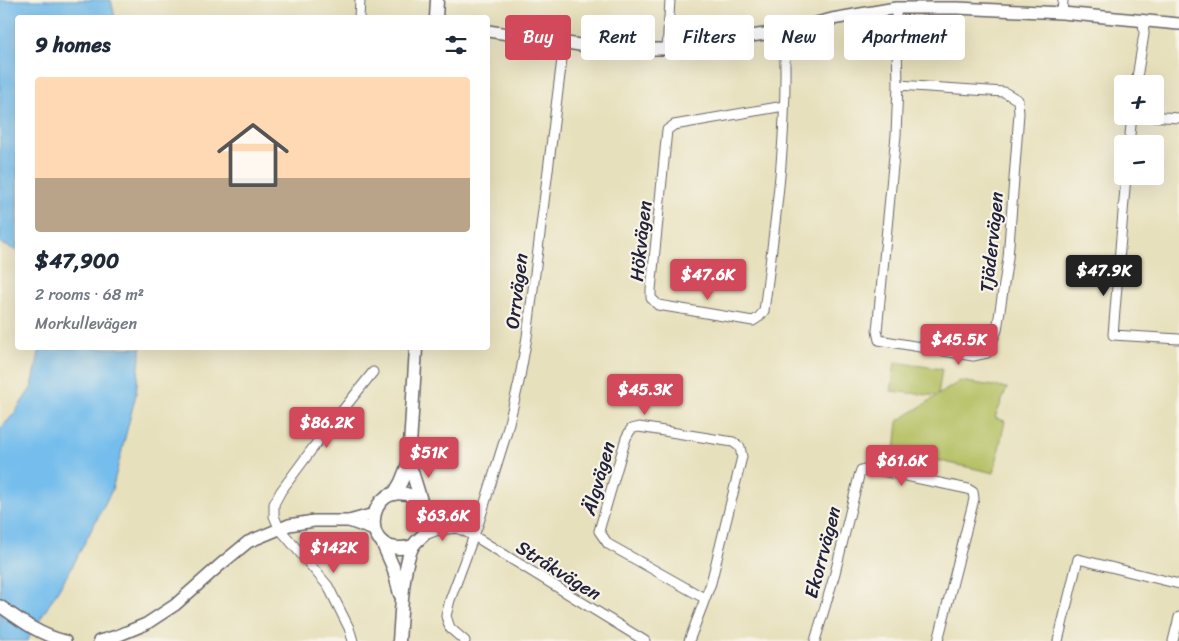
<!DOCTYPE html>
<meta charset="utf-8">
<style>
:root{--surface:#fff;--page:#f6f6f7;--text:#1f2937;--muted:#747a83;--line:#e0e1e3;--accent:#d1495b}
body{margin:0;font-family:Sriracha,sans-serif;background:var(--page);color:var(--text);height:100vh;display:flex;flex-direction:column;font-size:19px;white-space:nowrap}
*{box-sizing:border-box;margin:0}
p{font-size:16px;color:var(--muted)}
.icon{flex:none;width:28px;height:28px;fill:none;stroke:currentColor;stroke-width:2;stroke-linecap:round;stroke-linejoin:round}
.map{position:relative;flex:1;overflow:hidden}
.panel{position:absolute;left:15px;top:15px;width:475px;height:335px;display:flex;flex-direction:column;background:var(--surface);border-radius:5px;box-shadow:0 5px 20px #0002}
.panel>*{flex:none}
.banner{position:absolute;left:505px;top:15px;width:475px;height:45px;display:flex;gap:10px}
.buttons{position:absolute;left:1114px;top:75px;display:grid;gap:10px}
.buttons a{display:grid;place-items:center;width:50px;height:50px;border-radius:5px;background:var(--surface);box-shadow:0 5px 20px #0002;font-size:25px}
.price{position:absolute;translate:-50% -42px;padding:0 11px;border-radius:5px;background:var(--accent);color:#fff;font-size:16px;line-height:32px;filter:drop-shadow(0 1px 2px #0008)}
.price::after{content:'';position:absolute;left:50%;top:30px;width:15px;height:11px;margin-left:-8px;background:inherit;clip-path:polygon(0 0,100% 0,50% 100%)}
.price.on{background:#222;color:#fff}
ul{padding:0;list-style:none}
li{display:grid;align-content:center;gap:10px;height:265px;padding:0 20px}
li+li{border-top:1px solid var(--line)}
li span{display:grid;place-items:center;height:155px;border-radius:5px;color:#555}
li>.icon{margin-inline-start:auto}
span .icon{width:90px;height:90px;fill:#fffc;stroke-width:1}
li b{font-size:21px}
h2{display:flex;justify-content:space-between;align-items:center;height:60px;padding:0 20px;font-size:21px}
.chip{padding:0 18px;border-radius:5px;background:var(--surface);box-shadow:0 5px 20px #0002;font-size:18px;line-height:45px}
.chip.on{background:var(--accent);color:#fff}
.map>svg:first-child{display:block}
.green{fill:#b3bf61;stroke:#6a704e}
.water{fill:#74bdec;stroke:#4b7094}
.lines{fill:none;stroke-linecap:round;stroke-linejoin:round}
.minor-casing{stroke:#676468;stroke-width:11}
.tertiary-casing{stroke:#676468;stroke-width:14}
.secondary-casing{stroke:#676468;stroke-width:15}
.minor{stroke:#fff;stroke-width:9}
.tertiary{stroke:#fff;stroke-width:11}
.secondary{stroke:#fff;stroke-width:12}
.labels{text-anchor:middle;stroke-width:4.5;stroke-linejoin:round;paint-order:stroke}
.street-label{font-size:19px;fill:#22223b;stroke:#f7f3e8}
</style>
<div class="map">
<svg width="1179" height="641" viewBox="0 0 1179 641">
<rect width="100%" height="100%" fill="#f7f3e8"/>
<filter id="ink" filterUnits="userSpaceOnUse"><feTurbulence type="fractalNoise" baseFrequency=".02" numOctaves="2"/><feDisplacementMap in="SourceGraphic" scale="10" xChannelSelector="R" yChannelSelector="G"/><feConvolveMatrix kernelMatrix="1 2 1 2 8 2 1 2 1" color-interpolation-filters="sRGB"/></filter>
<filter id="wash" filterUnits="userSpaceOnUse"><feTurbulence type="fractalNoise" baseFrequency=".0096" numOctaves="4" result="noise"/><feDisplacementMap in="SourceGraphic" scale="20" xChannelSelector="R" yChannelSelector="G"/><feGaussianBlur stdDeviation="1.12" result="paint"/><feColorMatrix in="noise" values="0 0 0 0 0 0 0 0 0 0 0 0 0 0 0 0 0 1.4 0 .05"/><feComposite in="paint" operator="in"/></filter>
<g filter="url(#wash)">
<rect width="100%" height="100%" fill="#e7e0bc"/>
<path class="green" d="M895 362 942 369 938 395 960 381 1007 388 995 418 1005 421 994 473 895 451 898 421 937 396 891 391Z"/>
<g class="water">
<path d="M0 0H111L115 17 18 18 17 251 0 243Z"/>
<path d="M40 348H141L136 394 112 490 72 567 27 641H0V429L13 415 32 387Z"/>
</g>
</g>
<g filter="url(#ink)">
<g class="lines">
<g class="minor-casing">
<g id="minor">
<path d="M896 8 898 85 896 135 877 331 879 340 973 356 987 353 997 330 1008 258 1019 113 1018 100 1004 92 898 85"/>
<path d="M1062 13 1063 0"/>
<path d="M359 18 360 0"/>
<path d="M784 31C789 125 776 219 764 311L759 317 753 321 658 305 651 298V290L667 130 674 125 784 106"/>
<path d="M667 49 670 0"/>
<path d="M1136 84 1144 34 1143 20"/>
<path d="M1149 116 1179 118"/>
<path d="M1129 144 1132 116"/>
<path d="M1126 176 1113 335 1179 339"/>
<path d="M427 513 474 536 645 641"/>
<path d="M425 535 438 530 457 528"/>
<path d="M353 641 349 628 328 586 279 528 274 516V504L281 491 318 441 373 372"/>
<path d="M465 641 450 628 446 616 450 600 479 522 506 435 519 382 527 337 564 43"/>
<path d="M689 641 711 583 742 457 740 447 733 442 639 427 631 429 626 438 599 531 608 544 704 598"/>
<path d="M815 641 835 573 859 476 861 470 868 468 968 489 973 492 974 499 938 641"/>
<path d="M1058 641 1078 559 1179 584"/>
<path d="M1173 641 1179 617"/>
</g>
</g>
<g class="tertiary-casing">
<g id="tertiary">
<path d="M488 31 606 49H667L784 31 832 19 896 8H957L1062 13 1179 24"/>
<path d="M349 521 374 530"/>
<path d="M0 606C21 621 40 635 65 641"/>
<path d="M99 641 117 636 146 624 175 605 220 565 248 542 289 525 314 521H349L374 514"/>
</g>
</g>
<g class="secondary-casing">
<g id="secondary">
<path d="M436 18 437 0"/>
<path d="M409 462 422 504"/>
<path d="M394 494 401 482 409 462 416 348"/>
<path d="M382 542 393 567 400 594"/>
<path d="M399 641C401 618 402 565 413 546 419 536 429 536 428 521 427 511 422 501 412 496 366 477 356 562 413 546"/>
</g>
</g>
<use href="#minor" class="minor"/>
<use href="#tertiary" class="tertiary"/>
<use href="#secondary" class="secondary"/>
</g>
</g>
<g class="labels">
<g class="street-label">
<text transform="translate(640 241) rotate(-84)" y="7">Hökvägen</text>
<text transform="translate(991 242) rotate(-84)" y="7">Tjädervägen</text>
<text transform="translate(516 291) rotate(-83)" y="7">Orrvägen</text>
<text transform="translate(598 478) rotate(-74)" y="7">Älgvägen</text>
<text transform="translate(822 552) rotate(-75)" y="7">Ekorrvägen</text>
<text transform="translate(559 570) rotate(32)" y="7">Stråkvägen</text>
</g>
</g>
</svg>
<div class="buttons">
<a>+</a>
<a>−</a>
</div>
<b class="price on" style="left:1104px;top:297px">$47.9K</b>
<b class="price" style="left:708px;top:301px">$47.6K</b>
<b class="price" style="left:959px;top:366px">$45.5K</b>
<b class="price" style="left:645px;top:416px">$45.3K</b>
<b class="price" style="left:327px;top:449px">$86.2K</b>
<b class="price" style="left:429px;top:479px">$51K</b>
<b class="price" style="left:902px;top:487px">$61.6K</b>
<b class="price" style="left:443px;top:542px">$63.6K</b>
<b class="price" style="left:334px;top:574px">$142K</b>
<div class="banner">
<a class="chip on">Buy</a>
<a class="chip">Rent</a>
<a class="chip">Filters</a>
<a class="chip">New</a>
<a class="chip">Apartment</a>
</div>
<section class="panel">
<h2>9 homes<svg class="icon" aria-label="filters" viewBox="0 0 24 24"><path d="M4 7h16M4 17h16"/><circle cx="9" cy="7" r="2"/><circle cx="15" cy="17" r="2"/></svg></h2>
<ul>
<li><span style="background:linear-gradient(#ffd9b3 65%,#b9a48a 0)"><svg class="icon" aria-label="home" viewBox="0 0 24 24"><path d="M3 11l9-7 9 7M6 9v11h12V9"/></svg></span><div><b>$47,900</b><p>2 rooms · 68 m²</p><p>Morkullevägen</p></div></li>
</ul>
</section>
</div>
